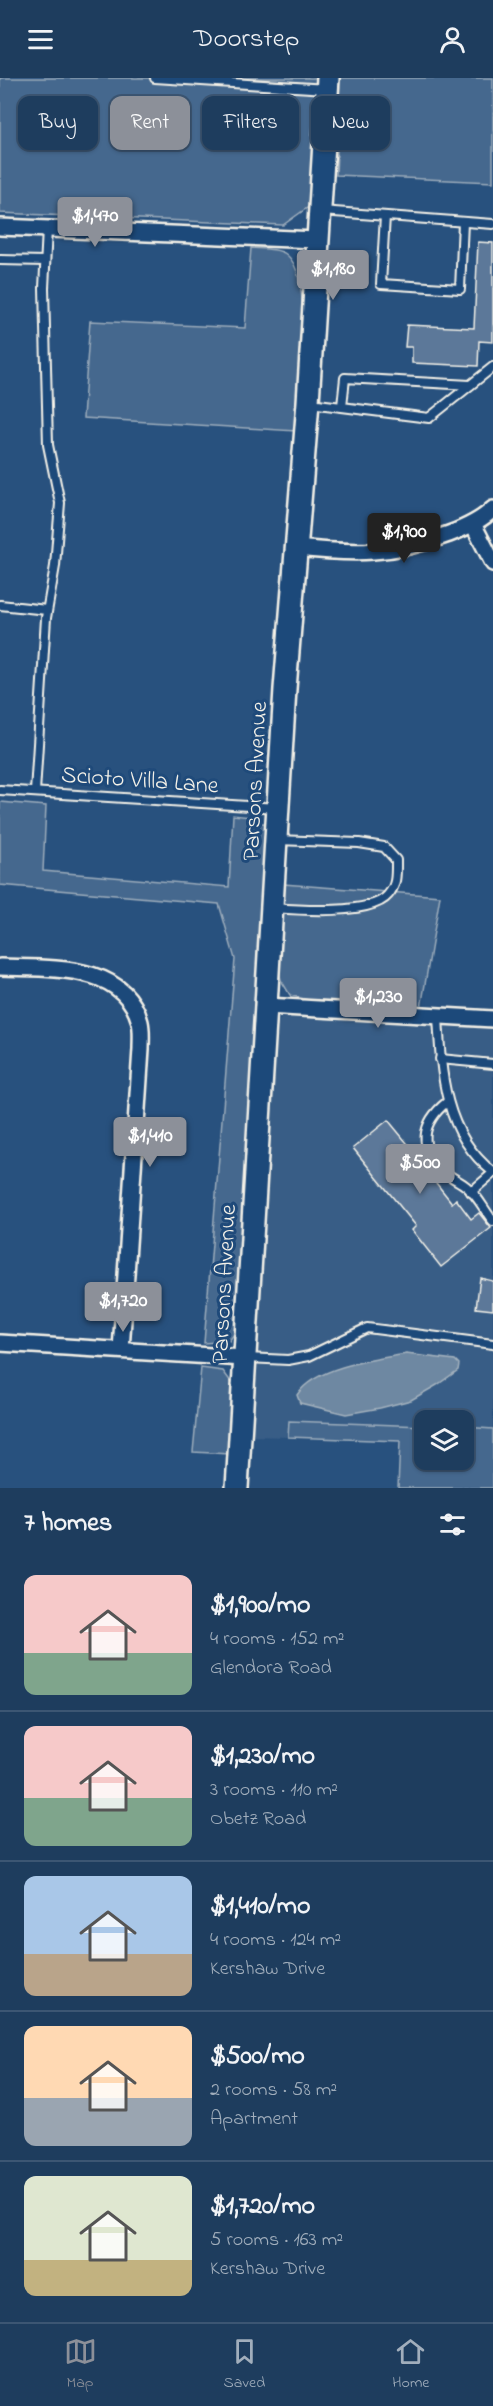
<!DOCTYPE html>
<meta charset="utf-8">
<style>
:root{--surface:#1e3d5e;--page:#2b4867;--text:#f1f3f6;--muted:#a1aebc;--line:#3c5673;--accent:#8c9099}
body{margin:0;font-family:"Indie Flower",sans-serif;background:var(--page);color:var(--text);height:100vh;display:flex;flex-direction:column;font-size:22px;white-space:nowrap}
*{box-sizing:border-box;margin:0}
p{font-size:20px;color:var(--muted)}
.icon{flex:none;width:33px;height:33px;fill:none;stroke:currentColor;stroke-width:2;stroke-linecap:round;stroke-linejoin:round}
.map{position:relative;height:1410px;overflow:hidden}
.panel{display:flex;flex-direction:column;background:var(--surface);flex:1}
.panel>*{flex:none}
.top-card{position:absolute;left:18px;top:18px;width:458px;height:54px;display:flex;gap:12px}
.fabs{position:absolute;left:414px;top:1332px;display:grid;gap:12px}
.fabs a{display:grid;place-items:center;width:60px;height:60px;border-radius:12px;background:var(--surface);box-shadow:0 2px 4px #0004,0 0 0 2px var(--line);font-size:30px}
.price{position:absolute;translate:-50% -51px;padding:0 14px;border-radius:6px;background:var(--accent);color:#fff;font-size:20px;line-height:39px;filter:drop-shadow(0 2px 3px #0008)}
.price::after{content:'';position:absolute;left:50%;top:36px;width:18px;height:14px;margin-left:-9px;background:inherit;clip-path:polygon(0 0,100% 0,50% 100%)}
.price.on{background:#222;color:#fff}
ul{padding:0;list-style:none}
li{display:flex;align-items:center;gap:18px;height:150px;padding:0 24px}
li+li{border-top:2px solid var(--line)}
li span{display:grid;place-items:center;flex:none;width:168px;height:120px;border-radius:12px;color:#555}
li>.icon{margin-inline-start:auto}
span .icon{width:72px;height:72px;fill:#fffc;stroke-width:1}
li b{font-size:26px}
h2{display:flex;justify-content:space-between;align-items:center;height:72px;padding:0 24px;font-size:26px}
.chip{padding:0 21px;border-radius:12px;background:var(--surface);box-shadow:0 2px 4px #0004,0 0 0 2px var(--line);font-size:21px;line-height:54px}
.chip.on{background:var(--accent);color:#fff}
header{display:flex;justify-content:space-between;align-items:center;height:78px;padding:0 24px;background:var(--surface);font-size:27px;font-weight:600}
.dock{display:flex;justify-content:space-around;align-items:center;height:84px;border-top:2px solid var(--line);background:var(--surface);font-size:16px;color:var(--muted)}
.dock a{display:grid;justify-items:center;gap:3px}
.dock .on{color:var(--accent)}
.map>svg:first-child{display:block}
.built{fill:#375d86}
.green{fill:#45688e;stroke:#9cacbb;stroke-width:1.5}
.water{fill:#6e88a2;stroke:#a4b2be;stroke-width:1.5}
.building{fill:#5b7899;stroke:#f4f1e8;stroke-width:1.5}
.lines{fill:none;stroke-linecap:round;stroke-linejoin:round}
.lane-casing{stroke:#f4f1e8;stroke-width:12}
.street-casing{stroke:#f4f1e8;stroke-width:20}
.secondary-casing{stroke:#f4f1e8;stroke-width:26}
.lane{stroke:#1f4a7a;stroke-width:8}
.street{stroke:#1f4a7a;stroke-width:15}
.secondary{stroke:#1f4a7a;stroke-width:21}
.labels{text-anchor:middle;stroke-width:6;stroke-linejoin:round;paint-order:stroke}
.street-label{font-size:24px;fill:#f4f1e8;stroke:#1f4a7a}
</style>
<header><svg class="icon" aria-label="menu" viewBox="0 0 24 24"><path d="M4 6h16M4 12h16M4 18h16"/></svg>Doorstep<svg class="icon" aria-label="person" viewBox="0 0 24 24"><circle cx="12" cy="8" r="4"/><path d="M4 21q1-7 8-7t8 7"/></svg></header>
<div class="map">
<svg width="493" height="1410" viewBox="0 0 493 1410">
<rect width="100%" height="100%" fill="#28517e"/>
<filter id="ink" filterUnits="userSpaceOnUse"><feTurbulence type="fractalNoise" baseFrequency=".0167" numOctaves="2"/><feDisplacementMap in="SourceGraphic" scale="12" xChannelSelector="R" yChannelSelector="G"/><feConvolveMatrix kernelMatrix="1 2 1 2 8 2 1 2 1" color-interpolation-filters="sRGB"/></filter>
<g filter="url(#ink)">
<path class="built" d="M290 937 493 947V1351L464 1349V1342H424V1348L289 1343 288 1359 249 1358 274 950 281 940Z"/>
<g class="green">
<path d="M0 0H318L311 127 283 147 0 135Z"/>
<path d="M340 0H493V104L336 97Z"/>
<path d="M251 170C261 171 278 170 287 177 315 200 298 317 296 353L83 340 90 243 245 250Z"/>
<path d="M0 724 46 728 43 793 229 809 233 737 251 739 269 748 239 1249 229 1263 204 1265 235 881 219 826 0 807Z"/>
<path d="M283 806 440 818 421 930 312 923 290 917 281 902 277 885Z"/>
<path d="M201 1290 223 1293 234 1308 230 1376 193 1374Z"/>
<path d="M289 1343 424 1348V1382H464V1349L493 1351V1410H398L400 1363 288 1359Z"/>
</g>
<path class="water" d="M406 1276 455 1282 459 1286 458 1292 437 1307 411 1322 380 1330 346 1336 300 1325 297 1317C314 1289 375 1281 406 1276Z"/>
<g class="building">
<path d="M478 164 493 165V264L479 263 478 288 412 285V269H405L407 247 474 250Z"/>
<path d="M388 1042 435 1099 433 1101 452 1125 456 1121 471 1141 479 1135 491 1150 441 1189 412 1152 416 1148 353 1070Z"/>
<path d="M480 1200 493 1203V1232L476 1230Z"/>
</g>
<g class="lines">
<g class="lane-casing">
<g id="lane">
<path d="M155 0 327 11"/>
<path d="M321 133 493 146"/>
<path d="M385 138 381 206 460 211 463 144"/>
<path d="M0 182 45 183"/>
<path d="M310 325 429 340 493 289"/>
<path d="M342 328 345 300 470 307"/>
<path d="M0 527 47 532"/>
<path d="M0 712 277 730"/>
<path d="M35 714 46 540 55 488 60 425 48 367 44 210 47 151"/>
<path d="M275 830C299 832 372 837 388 817 397 807 396 796 396 782L384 769 359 765 277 762"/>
<path d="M438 938C441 995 444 1056 493 1094"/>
<path d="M440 981 493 986"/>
<path d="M447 1024C421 1045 417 1070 444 1093 451 1100 460 1103 467 1109 478 1118 484 1132 493 1143"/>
<path d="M471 1114 493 1095"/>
<path d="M247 1280 288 1282 309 1278 367 1250 493 1266"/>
</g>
</g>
<g class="street-casing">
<g id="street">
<path d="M0 149 317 162"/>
<path d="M473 446 493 485"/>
<path d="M295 470C355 476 392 477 449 456 465 450 481 443 493 431"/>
<path d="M0 889C48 891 124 884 140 944 142 952 141 963 141 971L121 1272"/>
<path d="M266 928 493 941"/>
<path d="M0 1265 244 1280"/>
</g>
</g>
<g class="secondary-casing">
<path id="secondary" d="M237 1410 285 611 308 324 328 0"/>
</g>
<use href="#lane" class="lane"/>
<use href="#street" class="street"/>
<use href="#secondary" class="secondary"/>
</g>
</g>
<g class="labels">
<g class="street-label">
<text transform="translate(140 701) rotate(4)" y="8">Scioto Villa Lane</text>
<text transform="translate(254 703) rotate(-87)" y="8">Parsons Avenue</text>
<text transform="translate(223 1206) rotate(-87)" y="8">Parsons Avenue</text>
</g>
</g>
</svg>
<div class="fabs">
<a><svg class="icon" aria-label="layers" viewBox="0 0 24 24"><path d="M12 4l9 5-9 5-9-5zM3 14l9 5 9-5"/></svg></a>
</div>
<b class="price" style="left:95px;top:170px">$1,470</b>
<b class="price" style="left:333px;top:223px">$1,180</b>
<b class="price on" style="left:404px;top:486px">$1,900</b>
<b class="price" style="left:378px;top:951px">$1,230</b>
<b class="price" style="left:150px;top:1090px">$1,410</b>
<b class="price" style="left:420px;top:1117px">$500</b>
<b class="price" style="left:123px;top:1255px">$1,720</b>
<div class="top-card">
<a class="chip">Buy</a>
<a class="chip on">Rent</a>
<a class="chip">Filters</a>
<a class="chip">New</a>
</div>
</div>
<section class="panel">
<h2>7 homes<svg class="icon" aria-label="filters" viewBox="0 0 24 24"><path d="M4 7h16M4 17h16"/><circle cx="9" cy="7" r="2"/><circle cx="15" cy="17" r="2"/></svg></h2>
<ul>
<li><span style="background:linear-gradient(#f6c9c9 65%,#7fa58c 0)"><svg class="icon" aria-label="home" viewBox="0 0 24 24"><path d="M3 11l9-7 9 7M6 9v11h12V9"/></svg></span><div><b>$1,900/mo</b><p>4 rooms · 152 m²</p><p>Glendora Road</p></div></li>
<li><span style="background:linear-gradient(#f6c9c9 60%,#7fa58c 0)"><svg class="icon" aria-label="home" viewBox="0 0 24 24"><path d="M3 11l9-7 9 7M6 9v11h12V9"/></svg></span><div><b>$1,230/mo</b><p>3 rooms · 110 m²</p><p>Obetz Road</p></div></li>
<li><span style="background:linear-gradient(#a9c7e8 65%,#b9a48a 0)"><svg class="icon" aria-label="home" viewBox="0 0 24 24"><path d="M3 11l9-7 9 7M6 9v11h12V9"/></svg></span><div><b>$1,410/mo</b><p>4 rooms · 124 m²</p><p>Kershaw Drive</p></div></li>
<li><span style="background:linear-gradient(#ffd9b3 60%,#9aa5b1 0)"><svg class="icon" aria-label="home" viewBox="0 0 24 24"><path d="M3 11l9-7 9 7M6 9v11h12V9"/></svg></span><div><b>$500/mo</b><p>2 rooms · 58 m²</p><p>Apartment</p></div></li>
<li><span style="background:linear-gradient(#dfe7d0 70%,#c2b280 0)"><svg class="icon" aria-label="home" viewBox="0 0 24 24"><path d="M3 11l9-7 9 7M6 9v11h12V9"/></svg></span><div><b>$1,720/mo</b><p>5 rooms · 163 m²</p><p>Kershaw Drive</p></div></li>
</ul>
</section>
<nav class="dock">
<a class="on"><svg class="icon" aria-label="map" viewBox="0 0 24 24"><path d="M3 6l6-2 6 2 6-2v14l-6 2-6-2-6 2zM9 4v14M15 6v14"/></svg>Map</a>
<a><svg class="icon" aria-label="saved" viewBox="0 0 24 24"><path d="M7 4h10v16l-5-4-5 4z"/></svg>Saved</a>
<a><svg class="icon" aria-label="home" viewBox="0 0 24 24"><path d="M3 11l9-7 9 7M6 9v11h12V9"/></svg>Home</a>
</nav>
